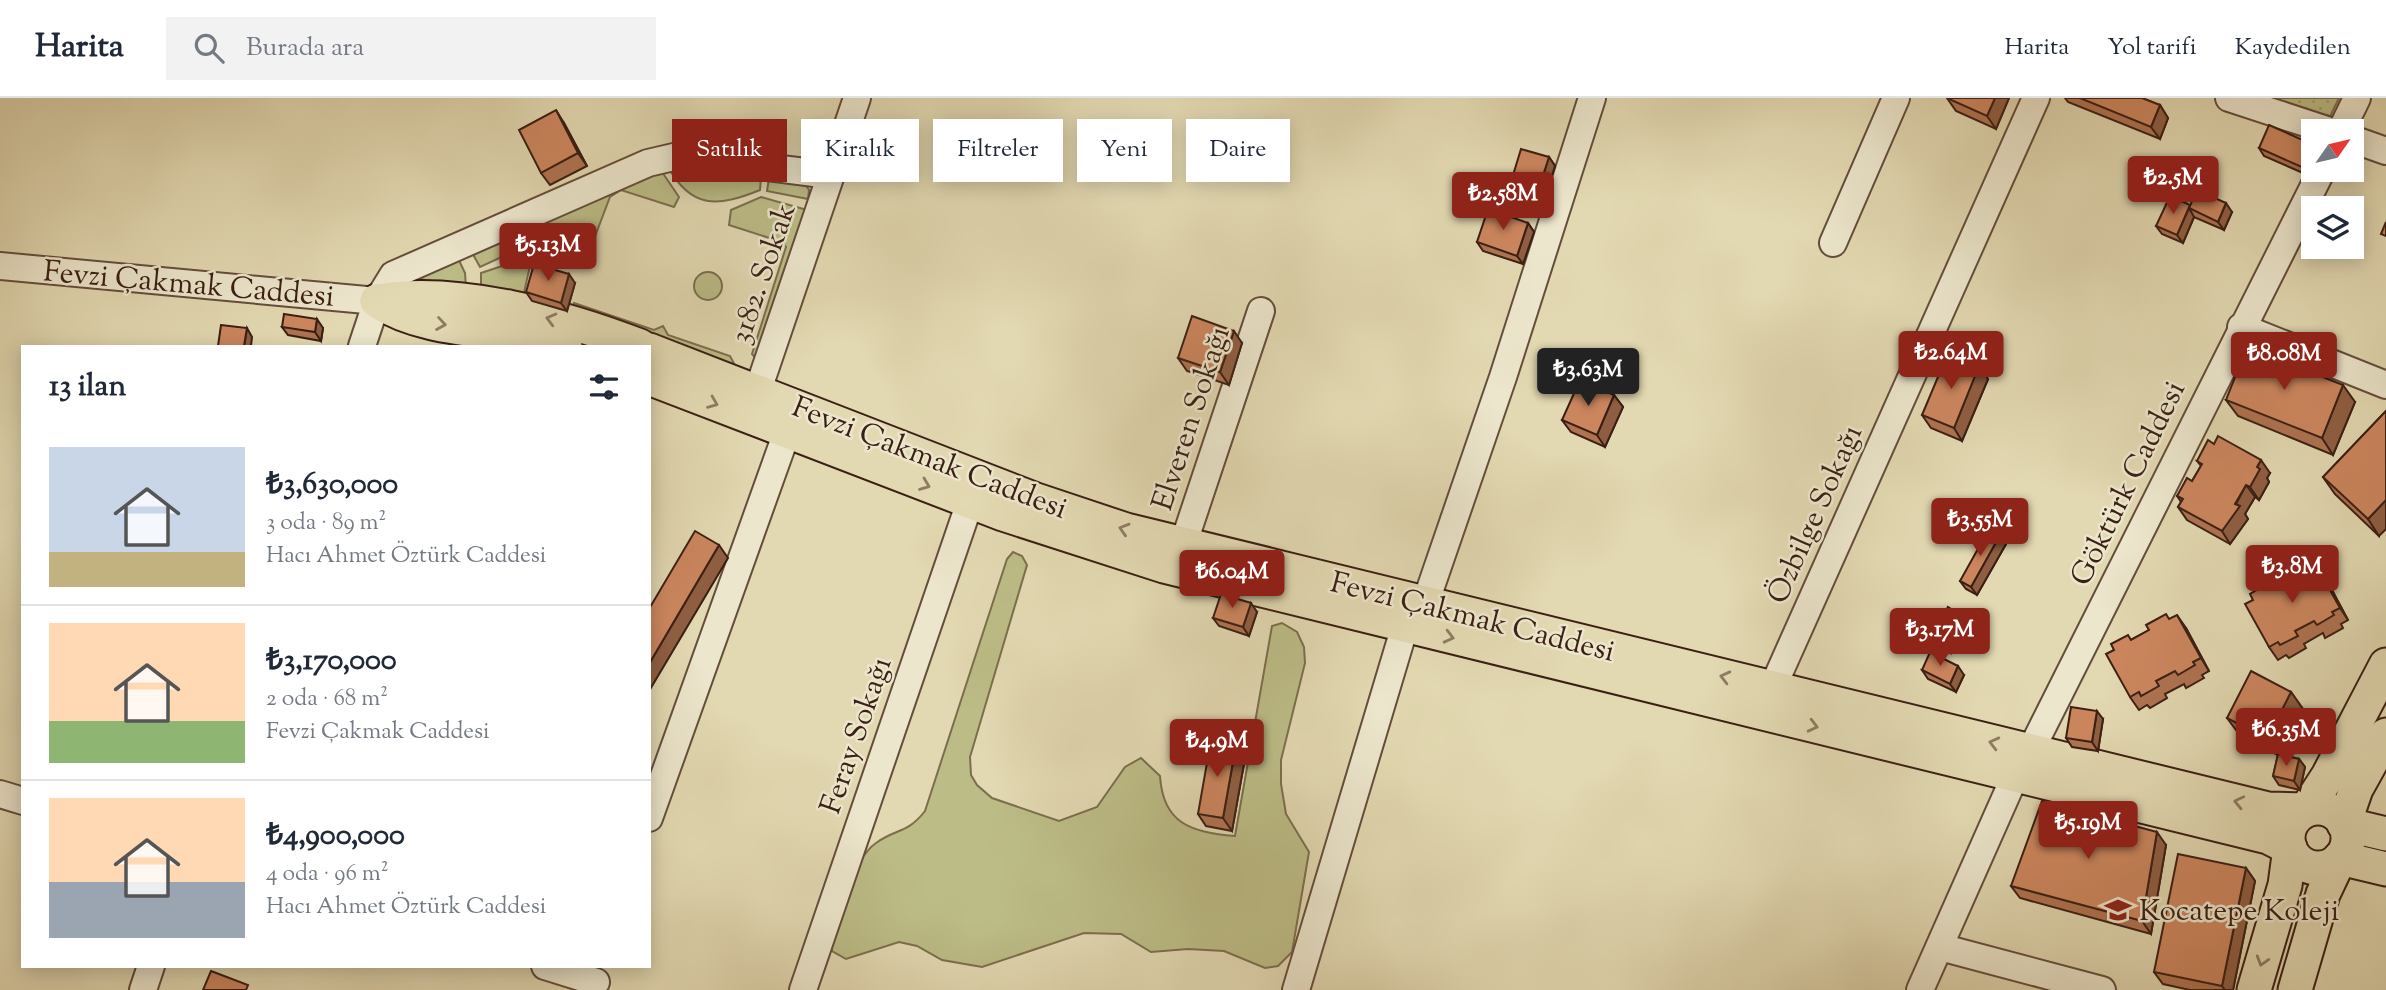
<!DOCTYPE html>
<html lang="tr">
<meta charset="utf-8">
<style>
:root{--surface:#fff;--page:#f2f2f3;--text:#1f2937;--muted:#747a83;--line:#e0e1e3;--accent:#8f2418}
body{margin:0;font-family:"Sorts Mill Goudy",serif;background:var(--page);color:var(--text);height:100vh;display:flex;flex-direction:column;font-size:26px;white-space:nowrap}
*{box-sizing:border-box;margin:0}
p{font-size:23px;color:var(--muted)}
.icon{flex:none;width:38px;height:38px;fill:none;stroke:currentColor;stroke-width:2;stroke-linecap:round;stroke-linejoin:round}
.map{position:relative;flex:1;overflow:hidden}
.sheet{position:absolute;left:21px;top:247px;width:630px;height:623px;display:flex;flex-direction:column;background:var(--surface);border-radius:0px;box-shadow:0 4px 18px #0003}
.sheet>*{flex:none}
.top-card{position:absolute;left:672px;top:21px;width:665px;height:63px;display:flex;gap:14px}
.needle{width:46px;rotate:56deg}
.controls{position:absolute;left:2301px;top:21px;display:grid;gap:14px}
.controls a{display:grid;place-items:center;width:63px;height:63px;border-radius:0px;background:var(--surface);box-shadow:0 4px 18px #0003;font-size:35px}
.price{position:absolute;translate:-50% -60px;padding:0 16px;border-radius:7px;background:var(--accent);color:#fff;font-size:23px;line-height:46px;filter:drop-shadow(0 2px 4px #0008)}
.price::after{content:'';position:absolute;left:50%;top:42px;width:21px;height:16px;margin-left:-10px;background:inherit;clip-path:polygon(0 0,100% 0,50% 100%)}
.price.active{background:#222;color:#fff}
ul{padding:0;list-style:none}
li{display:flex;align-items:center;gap:21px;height:175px;padding:0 28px}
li+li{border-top:2px solid var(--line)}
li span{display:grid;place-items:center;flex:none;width:196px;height:140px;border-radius:0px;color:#555}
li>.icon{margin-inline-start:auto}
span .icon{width:84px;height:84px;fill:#fffc;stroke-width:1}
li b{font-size:30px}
h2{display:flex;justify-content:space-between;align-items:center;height:84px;padding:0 28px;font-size:30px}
.tag{padding:0 24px;border-radius:0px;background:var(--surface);box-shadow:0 4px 18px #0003;font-size:24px;line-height:63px}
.tag.active{background:var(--accent);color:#fff}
header{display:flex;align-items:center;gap:42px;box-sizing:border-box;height:98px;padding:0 35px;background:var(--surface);border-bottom:2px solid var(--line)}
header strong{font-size:33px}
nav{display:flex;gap:38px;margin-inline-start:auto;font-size:24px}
.search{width:490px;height:63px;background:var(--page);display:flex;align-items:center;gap:18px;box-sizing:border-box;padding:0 24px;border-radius:0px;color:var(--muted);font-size:26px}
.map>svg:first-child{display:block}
.grass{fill:#bcbc86;stroke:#7c6e4d;stroke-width:2}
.park{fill:url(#park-tufts);stroke:#7c6e4d;stroke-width:2}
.garden{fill:url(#garden-dots);stroke:#7c6e4d;stroke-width:2}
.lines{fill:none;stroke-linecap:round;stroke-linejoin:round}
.minor-casing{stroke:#654d3b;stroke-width:30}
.major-casing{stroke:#3b1f14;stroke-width:37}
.minor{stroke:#ece6cc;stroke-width:26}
.major{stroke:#e2d8b1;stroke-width:33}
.wall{fill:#af7351;stroke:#3b1f14;stroke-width:2}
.shaded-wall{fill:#8f5e42;stroke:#3b1f14;stroke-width:2}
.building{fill:#cc865e;stroke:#3b1f14;stroke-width:2}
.oneway{stroke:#8e7c62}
.labels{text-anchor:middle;stroke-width:5;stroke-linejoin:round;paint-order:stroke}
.street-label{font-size:30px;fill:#3b1f14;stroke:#ece6cc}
.poi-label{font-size:30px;fill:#3b1f14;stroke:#ece6cc;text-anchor:start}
</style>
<header>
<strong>Harita</strong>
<div class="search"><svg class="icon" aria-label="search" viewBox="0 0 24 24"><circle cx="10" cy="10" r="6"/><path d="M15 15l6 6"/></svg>Burada ara</div>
<nav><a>Harita</a><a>Yol tarifi</a><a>Kaydedilen</a></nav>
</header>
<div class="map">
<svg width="2386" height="892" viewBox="0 0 2386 892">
<defs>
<pattern id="park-tufts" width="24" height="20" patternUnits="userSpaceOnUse" patternTransform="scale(1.75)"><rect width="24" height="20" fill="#bcbc86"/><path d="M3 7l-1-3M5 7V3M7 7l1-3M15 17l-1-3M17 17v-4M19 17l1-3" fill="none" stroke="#a2a173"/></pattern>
<pattern id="garden-dots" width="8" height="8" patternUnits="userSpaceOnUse" patternTransform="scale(1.75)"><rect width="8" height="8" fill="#bcbc86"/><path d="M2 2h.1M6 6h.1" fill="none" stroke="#a2a173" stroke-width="1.8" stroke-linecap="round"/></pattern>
</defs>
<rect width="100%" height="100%" fill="#e2d8b1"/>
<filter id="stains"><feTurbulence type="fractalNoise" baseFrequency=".00286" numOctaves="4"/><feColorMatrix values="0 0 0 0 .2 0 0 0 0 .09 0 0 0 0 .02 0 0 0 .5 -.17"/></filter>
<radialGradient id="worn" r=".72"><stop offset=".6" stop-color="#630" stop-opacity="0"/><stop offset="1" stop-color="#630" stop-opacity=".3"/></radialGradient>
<g class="grass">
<path d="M667 67 761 79 760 92C718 109 691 112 667 67Z"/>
<path d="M658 68 679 99 674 109 621 92 610 99 594 141C559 130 557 132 524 146L521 156 506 157 480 169 470 151Z"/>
<path d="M769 80 804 84 809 92 808 101 767 93Z"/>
<path d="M761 99 807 112 758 263 752 256 786 149 782 144 729 127 731 112Z"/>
<path d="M457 158 465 175 466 189 414 180Z"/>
<path d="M514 164 530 168 523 199 481 191V175Z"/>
<circle cx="708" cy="188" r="14"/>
<path d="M574 205 654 232 663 228 668 237 730 258 737 271 571 213Z"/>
<path d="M1013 454 1022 458 1027 467 970 659 971 677 977 687 992 700 1059 723 1097 709 1125 669 1141 660 1160 678C1163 726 1191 734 1235 738L1272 528 1282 525 1297 534 1304 549 1305 565 1281 662V686L1286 716 1309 754 1292 854 1278 868 1265 870 1224 853 1188 851 1151 854 1121 836 1084 835 982 869 942 862 917 848 899 844 846 861 832 853C828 827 854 760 876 745 897 730 907 736 925 713L1007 461Z"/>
</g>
<path class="park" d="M561 132 594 141 588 159 568 168 521 156 523 146Z"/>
<path class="garden" d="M2267 0H2339L2328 23Z"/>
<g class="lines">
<g class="minor-casing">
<g id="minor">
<path d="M2229 0 2330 33"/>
<path d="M2341 33 2357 0"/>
<path d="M2352 41 2386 53"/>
<path d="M1833 145 1896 0"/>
<path d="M0 168 377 203"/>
<path d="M2241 229 2386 287"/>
<path d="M362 248 377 203 393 177 648 65 678 58 830 77"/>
<path d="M758 292 857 0"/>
<path d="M1183 447 1261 213"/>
<path d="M1425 506 1503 279 1592 0"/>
<path d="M1772 591 2036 0"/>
<path d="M2030 654 2322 72"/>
<path d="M0 696 23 703"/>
<path d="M649 720 787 334"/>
<path d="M1940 849 2102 892"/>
<path d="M545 868 596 884"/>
<path d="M143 892 151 868"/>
<path d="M803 892 970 404"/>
<path d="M1296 892 1405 528"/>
<path d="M1920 892 2015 678"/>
</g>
</g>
<g class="major-casing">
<g id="major">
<path d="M377 203C457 189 565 219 640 248"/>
<path d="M377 203C432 238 504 229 565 248"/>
<path d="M649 252 1036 402 1126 432 2268 711 2306 712"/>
<path d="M649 280 1003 416 1164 468 2268 739 2290 750"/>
<circle cx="2318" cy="740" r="30"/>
<path d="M2306 712 2328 678 2386 567"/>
<path d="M2344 726 2356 691 2386 637"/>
<path d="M2344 726 2386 736"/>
<path d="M2340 760 2386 771"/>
<path d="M2254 892 2285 787 2290 750"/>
<path d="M2295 892 2323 796 2340 760"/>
</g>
</g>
<use href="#minor" class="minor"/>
<use href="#major" class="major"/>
</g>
<g class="wall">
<path d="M1947 0H2009L1996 31 1956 13Z"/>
<path d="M2065 0H2142L2160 7 2168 20 2160 41 2068 4Z"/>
<path d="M564 25 587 68 550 87 541 75Z"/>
<path d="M2314 47 2310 78 2264 58 2259 50Z"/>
<path d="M1549 59 1555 68 1543 105 1516 96 1510 87Z"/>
<path d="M2190 107 2232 114 2224 132 2194 119 2183 145 2162 136 2156 128Z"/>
<path d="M1528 125 1534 134 1523 166 1483 153 1477 144Z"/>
<path d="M575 185 567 213 532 203 526 194Z"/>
<path d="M282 229 323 230 321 243 288 237Z"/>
<path d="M1242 245 1229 287 1187 273 1178 260Z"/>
<path d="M1979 268 1988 281 1962 343 1931 330 1922 317Z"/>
<path d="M1614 297 1623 309 1605 349 1571 334 1562 322Z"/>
<path d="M2226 302 2355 304 2333 357 2238 318Z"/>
<path d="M2386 313 2379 438 2335 396 2323 379Z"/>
<path d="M2197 363 2270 375 2267 380 2269 384 2259 402 2255 399 2245 416 2248 421 2230 446 2187 422 2178 409 2181 404 2177 398 2192 383 2201 368Z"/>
<path d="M2000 437 2006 446 1977 497 1966 491 1960 483Z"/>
<path d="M2305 465 2309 471 2325 479 2348 522 2341 526 2343 530 2325 540 2323 535 2304 546 2306 550 2289 560 2286 557 2278 562 2269 549 2253 502 2288 482Z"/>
<path d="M1257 514 1249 538 1219 528 1213 520Z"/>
<path d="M1961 517 1967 525 1951 555 1938 547 1932 538Z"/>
<path d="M2170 521 2186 530 2209 573 2202 577 2204 580 2186 590 2184 586 2165 596 2167 600 2150 610 2147 607 2139 612 2130 599 2132 541Z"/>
<path d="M1922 572 1964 577 1956 594 1928 581Z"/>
<path d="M2291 594 2303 611 2279 656 2299 661 2305 669 2300 692 2279 687 2273 678 2278 657 2239 636 2227 620Z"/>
<path d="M2103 621 2098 653 2072 649 2066 640Z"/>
<path d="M1245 660 1232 733 1206 728 1198 716Z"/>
<path d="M2166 747 2151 836 2020 800 2011 788Z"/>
<path d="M2246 770 2255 783 2233 892H2190L2163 886 2154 874Z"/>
</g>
<g class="shaded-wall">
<path d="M1995 0H2009L1996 31 1987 18Z"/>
<path d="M2160 7 2168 20 2160 41 2151 29Z"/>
<path d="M556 12 564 25 587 68 578 55Z"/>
<path d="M2314 49V70L2310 78 2304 70Z"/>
<path d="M1549 59 1555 68 1543 105 1537 96Z"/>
<path d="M2226 105 2232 114 2224 132 2218 124Z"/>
<path d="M2189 110 2194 119 2183 145 2177 137Z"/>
<path d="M1528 125 1534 134 1523 166 1517 158Z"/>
<path d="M569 176 575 185 567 213 561 205Z"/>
<path d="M317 221 323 230 321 243 315 234Z"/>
<path d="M247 230 252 239 251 248H244Z"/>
<path d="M1234 233 1242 245 1229 287 1220 274Z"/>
<path d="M1979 268 1988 281 1962 343 1954 330Z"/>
<path d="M2343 287 2355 304 2333 357 2322 340Z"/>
<path d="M1614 297 1623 309 1605 349 1597 337Z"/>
<path d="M2261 362 2270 375 2267 380 2269 384 2259 402 2250 389 2257 369Z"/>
<path d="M2246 387 2255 399 2245 416 2248 421 2230 446 2222 433Z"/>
<path d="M2386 402V431L2379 438 2368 421Z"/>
<path d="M2000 437 2006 446 1977 497 1971 489Z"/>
<path d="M719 447 728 460 649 593V566Z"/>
<path d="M2316 467 2325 479 2348 522 2340 510Z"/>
<path d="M1251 505 1257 514 1249 538 1243 529Z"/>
<path d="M1961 517 1967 525 1951 555 1945 546Z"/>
<path d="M2177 517 2186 530 2209 573 2201 560Z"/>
<path d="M1958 568 1964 577 1956 594 1950 586Z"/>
<path d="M2291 594 2303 611 2279 657 2267 641Z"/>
<path d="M2097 613 2103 621 2098 653 2092 644Z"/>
<path d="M1236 647 1245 660 1232 733 1223 720Z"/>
<path d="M2299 661 2305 669 2300 692 2294 683Z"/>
<path d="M2157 734 2166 747 2151 836 2142 823Z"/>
<path d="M2246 770 2255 783 2233 892H2225L2222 888Z"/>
</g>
<g class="building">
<path d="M1947 0H1995L1987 18Z"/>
<path d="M2080 0H2142L2160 7 2151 29Z"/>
<path d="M556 12 578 55 541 75 519 32Z"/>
<path d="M2269 27 2314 47 2304 70 2259 50Z"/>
<path d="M1521 51 1549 59 1537 96 1510 87Z"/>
<path d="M2197 92 2226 105 2218 124 2189 110Z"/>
<path d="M2170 98 2190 107 2177 137 2156 128Z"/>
<path d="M1488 111 1528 125 1517 158 1477 144Z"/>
<path d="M2386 124V138L2381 136Z"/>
<path d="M534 166 569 176 561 205 526 194Z"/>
<path d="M284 216 317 221 315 234 282 229Z"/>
<path d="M1192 218 1234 233 1220 274 1178 260Z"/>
<path d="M221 227 247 230 244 248H218Z"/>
<path d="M2247 249 2343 287 2322 340 2226 302Z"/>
<path d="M1948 255 1979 268 1954 330 1922 317Z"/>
<path d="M1580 282 1614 297 1597 337 1562 322Z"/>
<path d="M2386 313V402L2368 421 2323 379Z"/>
<path d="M2218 338 2261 362 2257 369 2260 371 2250 389 2246 387 2235 406 2240 408 2222 433 2178 409 2183 401 2177 398 2187 380 2192 383 2202 366 2197 363 2208 342 2214 346Z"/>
<path d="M1989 431 2000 437 1971 489 1960 483Z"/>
<path d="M695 433 719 447 649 566V511Z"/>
<path d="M2305 465 2308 471 2316 467 2340 510 2332 514 2334 517 2317 527 2314 523 2295 533 2298 538 2280 547 2278 544 2269 549 2245 506 2253 502 2250 496 2267 486 2271 492 2288 482 2285 477Z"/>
<path d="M1221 496 1251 505 1243 529 1213 520Z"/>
<path d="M1948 509 1961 517 1945 546 1932 538Z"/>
<path d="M2166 516 2169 521 2177 517 2201 560 2193 564 2195 567 2178 577 2175 573 2156 583 2159 588 2141 598 2139 594 2130 599 2106 556 2114 552 2111 546 2128 537 2131 542 2149 532 2146 527Z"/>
<path d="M1930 554 1958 568 1950 586 1922 572Z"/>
<path d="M2251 573 2291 594 2267 641 2227 620Z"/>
<path d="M2071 609 2097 613 2092 644 2066 640Z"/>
<path d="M1211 642 1236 647 1223 720 1198 716Z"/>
<path d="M2278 656 2299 661 2294 683 2273 678Z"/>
<path d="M2042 703 2157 734 2142 823 2011 788Z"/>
<path d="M2178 756 2246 770 2222 888 2154 874Z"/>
<path d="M211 873 248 887 246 892H203Z"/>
</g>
<defs><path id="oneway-chevron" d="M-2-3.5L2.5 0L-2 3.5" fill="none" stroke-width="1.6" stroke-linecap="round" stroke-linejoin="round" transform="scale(1.75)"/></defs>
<g class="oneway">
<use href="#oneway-chevron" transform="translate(551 221) rotate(-165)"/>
<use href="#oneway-chevron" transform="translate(441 226) rotate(9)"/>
<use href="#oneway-chevron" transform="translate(713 305) rotate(22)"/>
<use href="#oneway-chevron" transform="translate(925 387) rotate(21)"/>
<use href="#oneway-chevron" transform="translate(1124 431) rotate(-163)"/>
<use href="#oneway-chevron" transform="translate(1449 539) rotate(14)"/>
<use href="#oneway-chevron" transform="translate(1725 579) rotate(-166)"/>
<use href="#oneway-chevron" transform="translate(1813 628) rotate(14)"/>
<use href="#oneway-chevron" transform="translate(1994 645) rotate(-166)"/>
<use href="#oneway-chevron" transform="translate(2239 704) rotate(-167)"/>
<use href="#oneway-chevron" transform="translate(2262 863) rotate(107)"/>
</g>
<defs>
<g id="school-bare" transform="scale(2.1)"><path d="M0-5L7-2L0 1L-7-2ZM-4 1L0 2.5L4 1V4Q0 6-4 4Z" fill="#8f2418" stroke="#ece6cc" stroke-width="2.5" paint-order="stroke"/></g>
</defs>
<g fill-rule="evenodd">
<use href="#school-bare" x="2118" y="812"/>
</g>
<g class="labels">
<g class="street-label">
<text transform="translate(762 175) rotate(-71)" y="10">3182. Sokak</text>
<text transform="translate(189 185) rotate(5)" y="10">Fevzi Çakmak Caddesi</text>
<text transform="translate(1190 320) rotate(-72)" y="10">Elveren Sokağı</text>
<text transform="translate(930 359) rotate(21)" y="10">Fevzi Çakmak Caddesi</text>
<text transform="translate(2127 385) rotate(-64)" y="10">Göktürk Caddesi</text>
<text transform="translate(1814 416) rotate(-66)" y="10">Özbilge Sokağı</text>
<text transform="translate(1473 518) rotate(14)" y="10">Fevzi Çakmak Caddesi</text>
<text transform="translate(855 637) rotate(-71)" y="10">Feray Sokağı</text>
</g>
<g class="poi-label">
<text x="2139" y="822">Kocatepe Koleji</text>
</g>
</g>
<rect width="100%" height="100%" filter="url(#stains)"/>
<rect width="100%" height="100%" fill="url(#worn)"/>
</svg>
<div class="controls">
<a><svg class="needle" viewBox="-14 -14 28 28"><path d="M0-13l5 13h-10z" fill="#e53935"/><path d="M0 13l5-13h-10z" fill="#747a83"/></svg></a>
<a><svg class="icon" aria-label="layers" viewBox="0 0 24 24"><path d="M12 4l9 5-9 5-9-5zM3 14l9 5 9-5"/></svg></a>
</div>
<b class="price" style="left:2173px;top:118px">₺2.5M</b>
<b class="price" style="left:1503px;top:134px">₺2.58M</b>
<b class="price" style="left:548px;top:185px">₺5.13M</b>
<b class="price" style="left:1951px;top:293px">₺2.64M</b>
<b class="price" style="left:2284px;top:294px">₺8.08M</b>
<b class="price active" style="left:1588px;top:310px">₺3.63M</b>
<b class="price" style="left:1980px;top:460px">₺3.55M</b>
<b class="price" style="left:2292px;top:507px">₺3.8M</b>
<b class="price" style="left:1232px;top:512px">₺6.04M</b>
<b class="price" style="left:1940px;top:570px">₺3.17M</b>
<b class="price" style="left:2286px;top:670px">₺6.35M</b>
<b class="price" style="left:1217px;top:681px">₺4.9M</b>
<b class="price" style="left:2088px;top:763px">₺5.19M</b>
<div class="top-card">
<a class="tag active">Satılık</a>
<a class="tag">Kiralık</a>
<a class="tag">Filtreler</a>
<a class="tag">Yeni</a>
<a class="tag">Daire</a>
</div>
<section class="sheet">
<h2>13 ilan<svg class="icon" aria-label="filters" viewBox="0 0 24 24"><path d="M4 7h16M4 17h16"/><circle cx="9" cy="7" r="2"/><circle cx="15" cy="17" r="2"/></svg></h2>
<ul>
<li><span style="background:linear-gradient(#c9d6e8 75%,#c2b280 0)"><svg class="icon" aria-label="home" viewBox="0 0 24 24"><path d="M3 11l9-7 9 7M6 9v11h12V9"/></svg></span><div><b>₺3,630,000</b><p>3 oda · 89 m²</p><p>Hacı Ahmet Öztürk Caddesi</p></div></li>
<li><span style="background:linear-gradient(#ffd9b3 70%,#8fb573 0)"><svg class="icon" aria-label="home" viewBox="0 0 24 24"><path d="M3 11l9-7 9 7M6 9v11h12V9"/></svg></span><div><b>₺3,170,000</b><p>2 oda · 68 m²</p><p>Fevzi Çakmak Caddesi</p></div></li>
<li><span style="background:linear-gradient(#ffd9b3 60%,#9aa5b1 0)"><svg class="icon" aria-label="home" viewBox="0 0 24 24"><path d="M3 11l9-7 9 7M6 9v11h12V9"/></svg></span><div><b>₺4,900,000</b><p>4 oda · 96 m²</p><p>Hacı Ahmet Öztürk Caddesi</p></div></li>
</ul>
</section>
</div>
